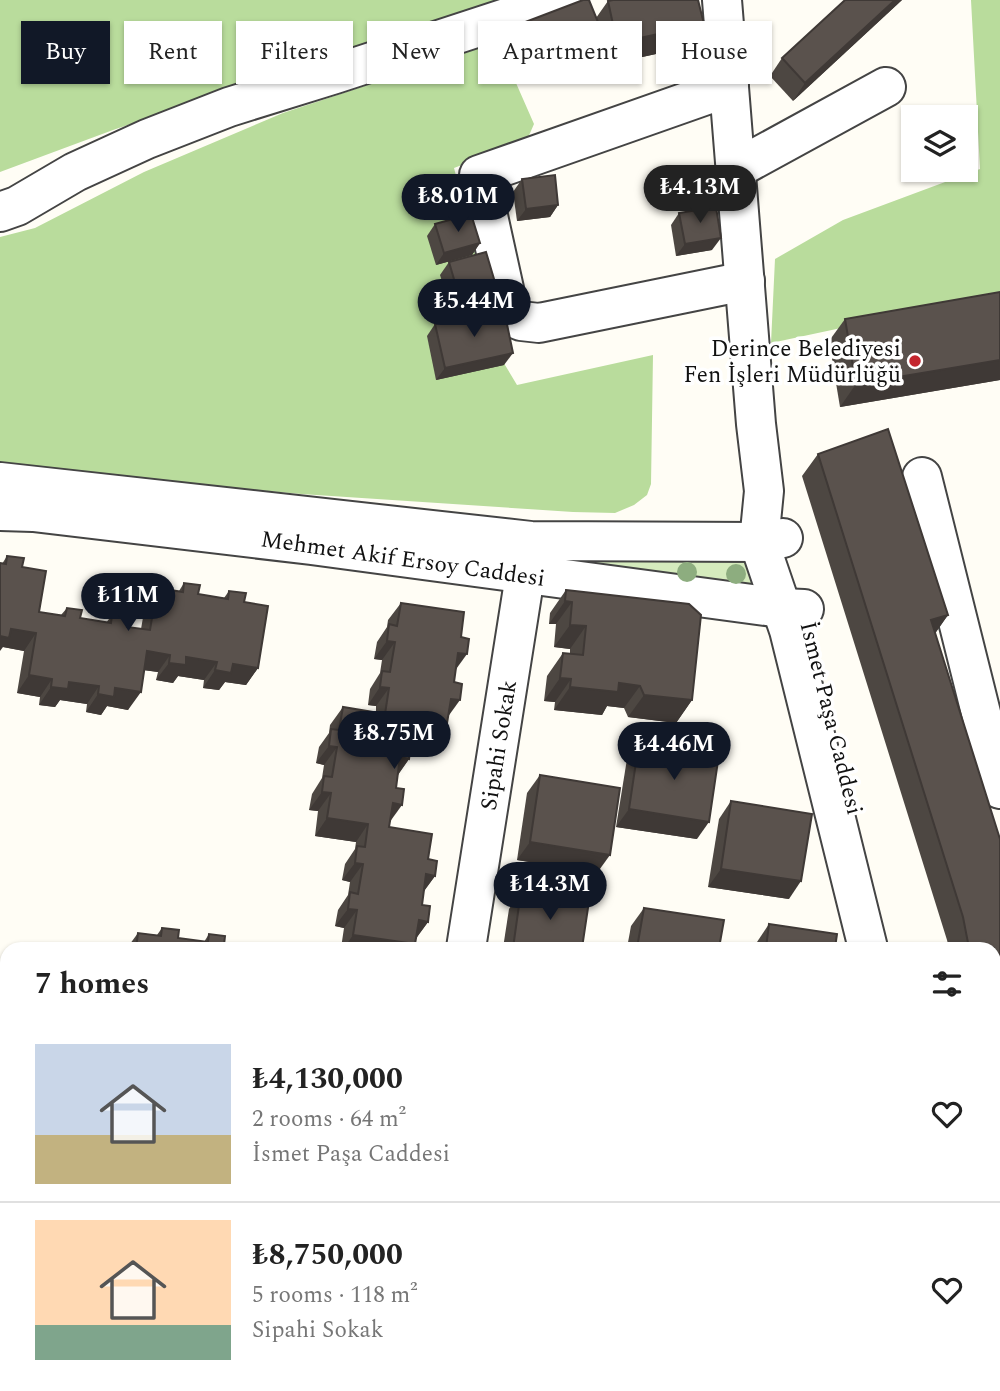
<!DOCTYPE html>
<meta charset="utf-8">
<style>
:root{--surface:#fff;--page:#f6f6f6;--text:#222;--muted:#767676;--line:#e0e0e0;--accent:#111827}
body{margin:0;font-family:Spectral,serif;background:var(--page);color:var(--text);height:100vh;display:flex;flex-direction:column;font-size:26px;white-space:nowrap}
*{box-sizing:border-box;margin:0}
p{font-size:23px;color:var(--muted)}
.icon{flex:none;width:38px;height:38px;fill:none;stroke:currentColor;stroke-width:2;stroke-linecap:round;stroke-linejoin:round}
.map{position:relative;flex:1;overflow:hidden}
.panel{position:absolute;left:0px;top:942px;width:1001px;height:450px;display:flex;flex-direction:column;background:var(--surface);border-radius:21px 21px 0 0;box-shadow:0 2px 5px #0004}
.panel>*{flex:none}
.banner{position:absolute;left:21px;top:21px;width:959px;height:63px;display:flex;gap:14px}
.fabs{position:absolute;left:901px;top:105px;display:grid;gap:14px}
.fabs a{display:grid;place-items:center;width:77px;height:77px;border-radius:0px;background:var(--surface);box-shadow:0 2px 5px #0004;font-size:35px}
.price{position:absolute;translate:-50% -60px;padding:0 16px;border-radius:24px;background:var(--accent);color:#fff;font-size:23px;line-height:46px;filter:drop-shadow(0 2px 4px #0008)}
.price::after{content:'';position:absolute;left:50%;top:42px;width:21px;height:16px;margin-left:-10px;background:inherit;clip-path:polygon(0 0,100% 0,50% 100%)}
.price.current{background:#222;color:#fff}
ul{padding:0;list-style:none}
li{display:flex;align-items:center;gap:21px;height:175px;padding:0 35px}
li+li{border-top:2px solid var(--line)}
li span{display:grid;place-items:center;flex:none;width:196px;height:140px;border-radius:0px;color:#555}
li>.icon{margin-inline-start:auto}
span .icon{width:84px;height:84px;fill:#fffc;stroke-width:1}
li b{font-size:30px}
h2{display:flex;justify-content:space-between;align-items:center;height:84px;padding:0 35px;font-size:30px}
.tag{padding:0 24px;border-radius:0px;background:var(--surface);box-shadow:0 2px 5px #0004;font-size:24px;line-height:63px}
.tag.current{background:var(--accent);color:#fff}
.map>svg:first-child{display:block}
.green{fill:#d5ebbd}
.forest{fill:#b9dc9c}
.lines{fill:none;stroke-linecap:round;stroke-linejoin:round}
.minor-casing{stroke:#444;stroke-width:42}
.minor{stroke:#fff;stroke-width:38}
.tree{fill:#8dad7f}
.wall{fill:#4d4742}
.shaded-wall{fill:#3f3936}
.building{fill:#5a524d;stroke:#3f3936;stroke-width:2}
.poi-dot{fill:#c4262e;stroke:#fff;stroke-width:2.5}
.labels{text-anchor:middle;stroke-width:7;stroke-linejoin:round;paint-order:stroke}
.poi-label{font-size:23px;fill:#111;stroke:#fff;text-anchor:end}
.street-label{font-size:23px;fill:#111;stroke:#fff}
</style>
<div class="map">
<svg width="1000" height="1391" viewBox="0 0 1000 1391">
<rect width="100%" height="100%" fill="#fffdf5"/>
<path class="green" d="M751 551 760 595 556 568 558 554Z"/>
<g class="forest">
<path d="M0 0H498L113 130 0 172Z"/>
<path d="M971 0H1000V294L771 343 775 259 843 220 980 169Z"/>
<path d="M498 42 534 124 527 140 454 168 495 322 505 365 517 385 653 355 651 484 647 495 634 505 615 513 573 512 301 494 0 466V237L35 228 144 172 283 113Z"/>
</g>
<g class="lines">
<g class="minor-casing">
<g id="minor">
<path d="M722 0 756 424 764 491 759 542 789 630 868 948"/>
<path d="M729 87 479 175 510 316 521 321 539 323 745 281"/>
<path d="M736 169 886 87"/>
<path d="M0 212 17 206 75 172 147 139 229 107 335 74 561 0"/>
<path d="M922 477 1000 789"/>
<path d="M0 482 531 541 759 542 783 538"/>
<path d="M0 511 33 512 311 545 781 608 804 609"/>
<path d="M466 948 529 550"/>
<path d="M0 1088H7"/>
<path d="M0 1144 7 1145"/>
<path d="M960 1384 961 1391"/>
<path d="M355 1391 356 1384"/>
<path d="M405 1391 406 1384"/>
</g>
</g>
<use href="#minor" class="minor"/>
</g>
<g class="tree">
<circle cx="687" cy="572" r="10"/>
<circle cx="736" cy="574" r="10"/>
</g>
<g class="wall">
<path d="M845 0H902L793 101 770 76 782 58Z"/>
<path d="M608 1 704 24 688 47 601 66 594 35 591 39 510 71 498 42 507 29 596 18Z"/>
<path d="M522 179 558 205 550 217 517 221 513 192Z"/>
<path d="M679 213 712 250 676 256 671 225Z"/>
<path d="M435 224 480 243 472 255 436 265 427 236Z"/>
<path d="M449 262 497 289 489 301 452 313 440 275Z"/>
<path d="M845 319 1000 380 840 407 829 341Z"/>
<path d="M435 324 504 365 436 380 427 336Z"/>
<path d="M818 454 948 615 935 633 1000 839V1176L994 1177V948H949L947 940 802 476Z"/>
<path d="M7 556 22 567 39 612 61 615 67 608 80 618 106 623 112 615 127 627 141 629 145 606 157 588 179 591 184 583 198 594 224 598 229 591 244 602 258 668 246 685 225 682 219 690 203 688 204 680 178 676 173 683 156 680 158 672 144 670 128 710 107 706 101 715 86 712 87 704 60 700 55 707 39 705 40 697 17 693 24 651 3 647 2 564Z"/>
<path d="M566 590 692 700 676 723 628 717 624 708 607 706 602 715 554 710 555 702 544 701 547 676 563 653 570 654V649L554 647 556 624H549L550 613Z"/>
<path d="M401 603 456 670 447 723 435 740 404 736 403 743 409 759 398 775 389 827 428 859 435 876 423 892 422 905 428 922 416 938 412 948H341L344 928 335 926 338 910 348 895 350 882 342 880 345 864 355 849 356 842 315 836 318 811 309 810 312 794 322 778 324 765 316 763 319 747 329 733 330 725 343 707 376 712V706L368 705 370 689 380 673 382 660 374 659 377 642 387 627 388 620Z"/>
<path d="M639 742 697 839 616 827 627 759Z"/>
<path d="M540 775 597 873 517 860 527 793Z"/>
<path d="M731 801 789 899 708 887 719 819Z"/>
<path d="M521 891 582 948H503L509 909Z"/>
<path d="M644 908 719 948H627L631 926Z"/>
<path d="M769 924 835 948H756L757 942Z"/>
<path d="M162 928 178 938 204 942 209 934 224 945 249 948H127L138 933 157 935Z"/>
<path d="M7 987V1042L0 1041Z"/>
<path d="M7 1194V1284L0 1287V1197Z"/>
<path d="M220 1384H300L295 1391H219Z"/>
</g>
<g class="shaded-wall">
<path d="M895 0H902L793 101 805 83Z"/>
<path d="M704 24 688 47 601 66 617 43Z"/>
<path d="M600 27 591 39 510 71 519 59Z"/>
<path d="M558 205 550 217 517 221 526 209Z"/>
<path d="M721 238 712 250 676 256 685 244Z"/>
<path d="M480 243 472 255 436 265 444 253Z"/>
<path d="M497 289 489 301 452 313 460 300Z"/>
<path d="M513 353 504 365 436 380 445 368Z"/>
<path d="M1000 360V380L840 407 856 384Z"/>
<path d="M565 601 572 602 556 624H549Z"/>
<path d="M948 615 932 638 931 620Z"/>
<path d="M570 625 586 626 570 649 554 647Z"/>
<path d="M11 629 36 633 24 651 3 647 0 651V636Z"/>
<path d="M387 641 395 642 382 660 374 659Z"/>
<path d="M147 651 170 655 158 672 135 669Z"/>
<path d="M458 653 467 654 454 672Z"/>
<path d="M186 657 217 662 204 680 178 676 173 683 156 680 169 663Z"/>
<path d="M233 664 258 668 246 685 225 682 219 690 203 688 215 670Z"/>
<path d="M29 675 52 679 40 697 17 693Z"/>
<path d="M560 678 571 679 555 702 544 701Z"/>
<path d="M69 682 99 686 87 704 60 700 55 707 39 705 51 687Z"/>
<path d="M619 683 640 686 624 708 607 706 602 715 554 710 570 687Z"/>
<path d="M380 687 389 688 376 706 368 705Z"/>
<path d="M115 688 141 692 128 710 107 706 101 715 86 712 98 694Z"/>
<path d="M644 695 692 700 676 723 628 717Z"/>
<path d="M451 699 460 700 447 718Z"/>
<path d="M406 717 447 723 435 740 394 735Z"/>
<path d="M329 746 337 747 324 765 316 763Z"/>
<path d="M400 757 409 759 396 777Z"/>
<path d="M322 792 331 793 318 811 309 810Z"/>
<path d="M393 803 402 805 389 823Z"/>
<path d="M629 809 709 822 697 839 616 827Z"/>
<path d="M327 818 368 824 356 842 315 836Z"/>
<path d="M530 842 610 855 597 873 517 860Z"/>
<path d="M355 863 363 864 350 882 342 880Z"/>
<path d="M721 869 801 881 789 899 708 887Z"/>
<path d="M426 874 435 876 422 894Z"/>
<path d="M348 909 357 910 344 928 335 926Z"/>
<path d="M419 920 428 922 415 940Z"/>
<path d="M353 935 415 944 412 948H344Z"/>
<path d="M7 1030V1042L0 1041V1040Z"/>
<path d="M1000 1114V1133L994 1134V1119L997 1115Z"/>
<path d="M1000 1166V1176L994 1177V1174Z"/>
<path d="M7 1271V1284L0 1287V1278L3 1273Z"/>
<path d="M290 1384H300L295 1391H285Z"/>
<path d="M705 1384H756L751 1391H701Z"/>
</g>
<g class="building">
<path d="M583 0H589L600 27 519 59 507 29Z"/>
<path d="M613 0H698L704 24 617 43 608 1Z"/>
<path d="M845 0H895L805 83 782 58Z"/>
<path d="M555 175 558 205 526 209 522 179Z"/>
<path d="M716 207 721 238 685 244 679 213Z"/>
<path d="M471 214 480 243 444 253 435 224Z"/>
<path d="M486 252 497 289 460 300 449 262Z"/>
<path d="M1000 292V360L856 384 845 319Z"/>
<path d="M504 310 513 353 445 368 435 324Z"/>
<path d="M888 429 948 615 931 620 1000 839V1114L997 1115 994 1097V948H969L963 917 818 454Z"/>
<path d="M7 556 24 558 22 567 46 571 39 612 65 616 67 608 82 610 80 618 111 623 112 615 128 618 127 627 150 630 157 588 183 592 184 583 200 585 198 594 228 599 229 591 246 593 244 602 268 606 258 668 233 664 231 673 215 670 217 662 186 657V665L169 663 170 655 147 651 141 692 115 688 114 697 98 694 99 686 69 682 68 689 51 687 52 679 29 675 36 633 11 629 9 638 0 636V563L6 564Z"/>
<path d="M566 590 689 604 701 615 692 700 644 695 640 686 619 683 618 692 570 687 571 679 560 678 563 653 583 655 586 626 570 625 572 602 565 601Z"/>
<path d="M401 603 464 612 461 637 469 639 467 654 458 653 454 682 462 684 460 700 451 699 447 723 406 717 403 743 411 744 409 759 400 757 396 788 404 789 402 805 393 803 389 827 432 834 428 859 437 861 435 876 426 874 422 905 430 906 428 922 419 920 415 944 353 935 357 910 348 909 350 892 358 894 363 864 355 863 357 846 365 847 368 824 327 818 331 793 322 792 324 776 332 777 337 747 329 746 331 729 339 730 343 707 385 714 389 688 380 687 382 671 390 672 395 642 387 641 389 624 397 626Z"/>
<path d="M639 742 719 754 709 822 629 809Z"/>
<path d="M540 775 620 788 610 855 530 842Z"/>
<path d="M731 801 812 814 801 881 721 869Z"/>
<path d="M521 891 589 901 582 948H513Z"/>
<path d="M644 908 724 920 719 948H637Z"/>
<path d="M769 924 837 934 835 948H766Z"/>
<path d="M162 928 179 930 178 938 208 942 209 934 225 936 224 945 249 948H136L138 933 161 936Z"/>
<path d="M1000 1123V1166L994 1143V1124Z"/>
<path d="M7 1194V1271L3 1273 0 1265V1206L2 1205 0 1197Z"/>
<path d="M0 1322 7 1323V1384H16L15 1391H0Z"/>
<path d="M230 1384H295L294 1391H229Z"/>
</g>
<circle class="poi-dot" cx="915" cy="361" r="7"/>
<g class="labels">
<g class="poi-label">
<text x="901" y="356">Derince Belediyesi<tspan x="901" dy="26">Fen İşleri Müdürlüğü</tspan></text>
</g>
<g class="street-label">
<text transform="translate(403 558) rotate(8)" y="8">Mehmet Akif Ersoy Caddesi</text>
<text transform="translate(832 718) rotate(76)" y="8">İsmet Paşa Caddesi</text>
<text transform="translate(498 745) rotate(-81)" y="8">Sipahi Sokak</text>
</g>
</g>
</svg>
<div class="fabs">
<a><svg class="icon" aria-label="layers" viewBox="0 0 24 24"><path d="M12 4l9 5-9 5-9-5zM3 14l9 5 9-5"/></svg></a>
</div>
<b class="price current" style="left:700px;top:225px">₺4.13M</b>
<b class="price" style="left:458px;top:234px">₺8.01M</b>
<b class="price" style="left:474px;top:339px">₺5.44M</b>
<b class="price" style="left:128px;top:633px">₺11M</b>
<b class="price" style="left:394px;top:771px">₺8.75M</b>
<b class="price" style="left:674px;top:782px">₺4.46M</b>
<b class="price" style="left:550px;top:922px">₺14.3M</b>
<div class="banner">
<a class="tag current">Buy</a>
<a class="tag">Rent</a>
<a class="tag">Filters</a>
<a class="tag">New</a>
<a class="tag">Apartment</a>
<a class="tag">House</a>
</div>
<section class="panel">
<h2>7 homes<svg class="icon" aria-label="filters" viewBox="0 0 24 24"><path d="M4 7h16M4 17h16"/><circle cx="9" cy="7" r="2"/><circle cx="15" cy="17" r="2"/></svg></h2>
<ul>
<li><span style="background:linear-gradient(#c9d6e8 65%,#c2b280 0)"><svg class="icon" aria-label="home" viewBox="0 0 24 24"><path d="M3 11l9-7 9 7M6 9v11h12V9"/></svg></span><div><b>₺4,130,000</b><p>2 rooms · 64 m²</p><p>İsmet Paşa Caddesi</p></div><svg class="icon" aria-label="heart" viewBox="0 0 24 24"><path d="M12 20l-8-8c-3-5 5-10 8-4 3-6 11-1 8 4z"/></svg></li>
<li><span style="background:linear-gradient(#ffd9b3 75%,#7fa58c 0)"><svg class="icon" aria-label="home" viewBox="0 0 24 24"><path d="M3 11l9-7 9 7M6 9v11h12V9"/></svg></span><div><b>₺8,750,000</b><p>5 rooms · 118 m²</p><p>Sipahi Sokak</p></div><svg class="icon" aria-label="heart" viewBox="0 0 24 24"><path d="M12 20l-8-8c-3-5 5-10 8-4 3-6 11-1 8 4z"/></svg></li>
</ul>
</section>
</div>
